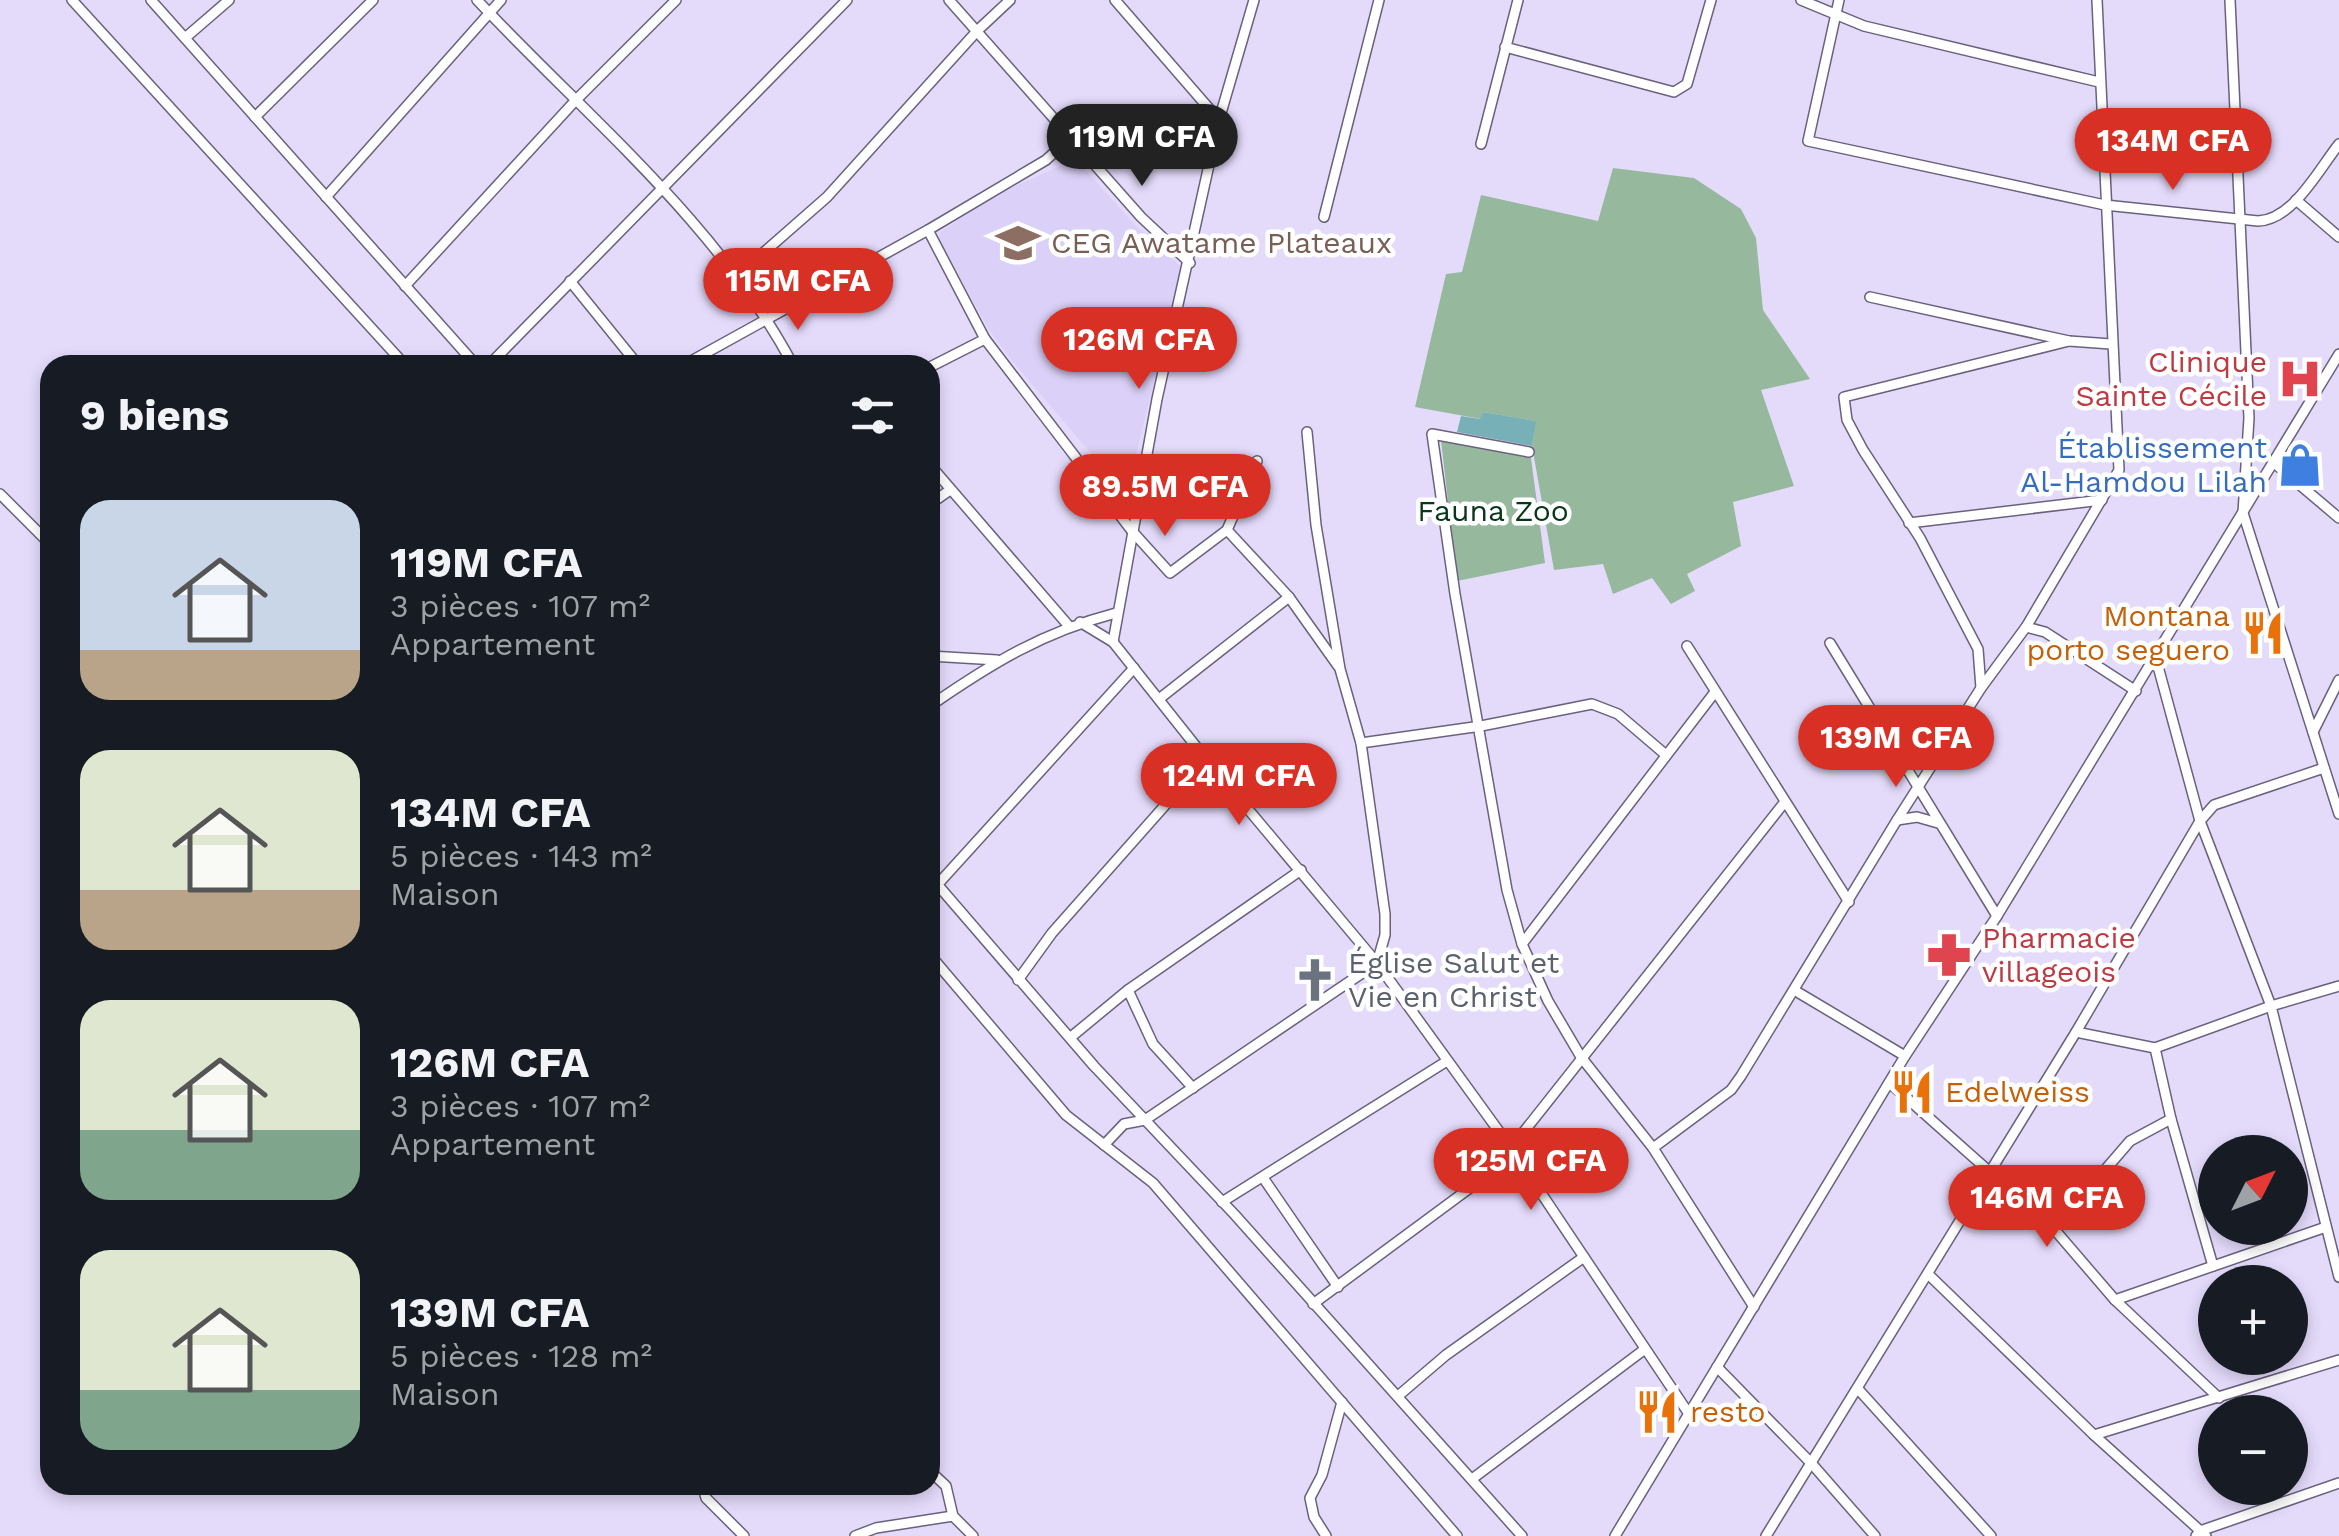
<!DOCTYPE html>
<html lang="fr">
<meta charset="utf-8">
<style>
:root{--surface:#171b24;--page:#242831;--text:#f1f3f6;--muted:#9ea1a6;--accent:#d93025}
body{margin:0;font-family:"Work Sans",sans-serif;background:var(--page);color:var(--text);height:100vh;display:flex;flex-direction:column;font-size:38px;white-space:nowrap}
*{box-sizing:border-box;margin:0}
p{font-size:32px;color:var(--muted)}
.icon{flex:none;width:55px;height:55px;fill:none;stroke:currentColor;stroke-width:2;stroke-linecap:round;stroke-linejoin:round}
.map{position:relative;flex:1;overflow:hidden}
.sheet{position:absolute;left:40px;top:355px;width:900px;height:1140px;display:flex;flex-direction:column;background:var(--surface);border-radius:30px;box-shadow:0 5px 15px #0003}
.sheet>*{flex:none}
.needle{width:65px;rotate:48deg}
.tools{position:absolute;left:2198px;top:1135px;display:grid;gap:20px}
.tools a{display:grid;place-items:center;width:110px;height:110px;border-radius:50%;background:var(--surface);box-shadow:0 5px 15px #0003;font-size:50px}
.price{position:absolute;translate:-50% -85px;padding:0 22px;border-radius:35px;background:var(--accent);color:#fff;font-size:32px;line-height:65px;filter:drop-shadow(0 2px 5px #0008)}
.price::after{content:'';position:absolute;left:50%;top:60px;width:30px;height:22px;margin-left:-15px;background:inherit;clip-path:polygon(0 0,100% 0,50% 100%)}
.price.active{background:#222;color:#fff}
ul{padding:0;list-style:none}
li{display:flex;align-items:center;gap:30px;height:250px;padding:0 40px}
li span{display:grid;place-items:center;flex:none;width:280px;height:200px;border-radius:30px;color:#555}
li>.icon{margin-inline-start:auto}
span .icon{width:120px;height:120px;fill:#fffc;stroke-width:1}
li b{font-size:42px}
h2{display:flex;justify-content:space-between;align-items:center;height:120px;padding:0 40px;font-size:42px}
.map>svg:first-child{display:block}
.built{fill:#dbd0f7}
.green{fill:#96b99e}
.water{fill:#78b0b8}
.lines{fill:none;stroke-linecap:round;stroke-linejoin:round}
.street-casing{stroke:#6a617d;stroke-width:12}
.street{stroke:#fff;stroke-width:9}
.labels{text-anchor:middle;stroke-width:9;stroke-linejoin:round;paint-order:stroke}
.education-label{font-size:30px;fill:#785e54;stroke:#fff;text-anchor:start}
.health-label{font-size:30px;fill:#be3a42;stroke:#fff;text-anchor:end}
.shop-label{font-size:30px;fill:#366cbe;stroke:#fff;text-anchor:end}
.park-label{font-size:30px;fill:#073619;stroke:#fff}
.food-label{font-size:30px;fill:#c56008;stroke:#fff;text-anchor:start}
.worship-label{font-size:30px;fill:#5b616d;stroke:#fff;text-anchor:start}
</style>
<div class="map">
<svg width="2339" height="1536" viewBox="0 0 2339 1536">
<rect width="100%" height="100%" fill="#e4dbfb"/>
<path class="built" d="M1076 159 1135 225 1182 268 1126 495 1014 363 989 330 939 239 940 232 1000 193Z"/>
<g class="green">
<path d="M1613 168 1694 178 1741 209 1756 238 1763 310 1810 379 1761 390 1794 486 1733 502 1741 546 1687 574 1695 591 1671 604 1652 578 1613 594 1603 564 1554 570 1532 446 1535 421 1483 412 1481 419 1415 407 1446 274 1462 272 1481 195 1598 221Z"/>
<path d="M1441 440 1531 458 1545 563 1457 581Z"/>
</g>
<path class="water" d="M1483 412 1536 421 1532 446 1457 432 1461 416 1480 419Z"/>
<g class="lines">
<g class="street-casing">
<g id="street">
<path d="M72 0 405 365"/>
<path d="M151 0 476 365"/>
<path d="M477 0C587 117 717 222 793 365"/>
<path d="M949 0 1141 217 1190 263"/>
<path d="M1115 0 1219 120"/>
<path d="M1801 0 1864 26 2099 82"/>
<path d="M1839 0 1808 141 2105 205 2258 221C2293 220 2319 169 2339 144"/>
<path d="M2230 0 2249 418 2243 513 2339 814"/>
<path d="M185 38 229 0"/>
<path d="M1505 47 1674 92 1687 84 1711 0"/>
<path d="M255 117 373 0"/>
<path d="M1481 144 1518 0"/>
<path d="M326 197 501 0"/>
<path d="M2296 200 2339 237"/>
<path d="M1324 217 1379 0"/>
<path d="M928 230 985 339 1132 531 1170 573 1227 530 1257 461"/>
<path d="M738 275 827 197 978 30 1010 0"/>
<path d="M570 281 638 365"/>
<path d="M405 286 575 101 676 0"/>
<path d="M1870 297 2069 341 2111 344"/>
<path d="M489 365 847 0"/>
<path d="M684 365 928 230 1046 160 1070 138"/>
<path d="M930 367 985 339"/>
<path d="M1529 452 1432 434 1455 594 1507 890 1522 944 1548 1001 1581 1057 1653 1148 1754 1307"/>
<path d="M2273 462 2339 518"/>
<path d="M930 465 1068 625"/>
<path d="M0 494 50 544"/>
<path d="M930 504 950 490"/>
<path d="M1909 523 2102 500"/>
<path d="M1227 530 1289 597 1338 666"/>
<path d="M1080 622 1113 642 1206 759 1377 963 1511 1148 1689 1414"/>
<path d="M2026 627 2045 632 2136 691"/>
<path d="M1113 642 1157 399 1219 120 1254 0"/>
<path d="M1830 643 1997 916"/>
<path d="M1687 646 1849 902"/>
<path d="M930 656 997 660"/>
<path d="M2156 659 2200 821 2271 1006 2339 1277"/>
<path d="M1981 688 1978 649 1920 538 1863 450 1847 420 1844 397 2069 341"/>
<path d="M1159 699 1289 597"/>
<path d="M930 706C992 663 1043 632 1116 613"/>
<path d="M2313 732 2339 680"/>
<path d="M1361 743 1481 726 1592 704 1618 714 1666 755"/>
<path d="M1897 820 1917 817 1938 823"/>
<path d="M930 876 1094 1066 1235 1215 1522 1536"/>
<path d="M938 884 1134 668"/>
<path d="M1522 944 1715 692"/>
<path d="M930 955 1066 1115 1153 1183 1457 1536"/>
<path d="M1018 980 1052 933 1206 759"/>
<path d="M1128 990 1153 1044 1193 1088"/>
<path d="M1794 990 1905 1056"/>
<path d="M2076 1032 2155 1048 2271 1006 2339 986"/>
<path d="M1071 1037 1128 990 1301 870"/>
<path d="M2155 1048 2171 1119 2213 1266"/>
<path d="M1891 1084 2054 1229 2115 1300 2219 1398"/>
<path d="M1104 1145 1124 1124 1145 1120 1377 963 1385 935V914L1361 743 1340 669 1316 525 1307 432"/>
<path d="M1653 1148 1731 1090 1741 1076 1897 820 1981 688 2026 627 2119 470 2097 0"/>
<path d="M1264 1179 1338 1287"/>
<path d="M1222 1202 1447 1061"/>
<path d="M2054 1229 2130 1141 2171 1119"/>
<path d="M1928 1274 2094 1435 2206 1536"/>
<path d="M2115 1300 2326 1227"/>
<path d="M1313 1304 1478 1182 1511 1148 1784 803"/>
<path d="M1717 1367 1812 1464 1875 1536"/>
<path d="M1858 1389 1991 1536"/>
<path d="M1398 1396 1446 1355 1584 1257"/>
<path d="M2094 1435 2339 1360"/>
<path d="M930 1471 946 1486 953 1516 973 1536"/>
<path d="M1472 1479 1645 1349"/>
<path d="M702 1485 706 1498 744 1536"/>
<path d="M855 1536 876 1528 953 1516"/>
<path d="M1326 1536 1314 1517 1310 1498 1322 1475 1342 1402"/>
<path d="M1615 1536 1905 1056 1997 916 2339 354"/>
<path d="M1766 1536 2076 1032 2200 821 2214 805 2324 768"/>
<path d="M2196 1536 2200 1531 2339 1483"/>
</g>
</g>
<use href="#street" class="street"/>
</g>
<defs>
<g id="school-bare" transform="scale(3.45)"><path d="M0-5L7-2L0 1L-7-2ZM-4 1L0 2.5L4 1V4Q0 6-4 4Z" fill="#8d6e63" stroke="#fff" stroke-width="2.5" paint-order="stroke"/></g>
<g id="hospital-bare" transform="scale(3.45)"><path d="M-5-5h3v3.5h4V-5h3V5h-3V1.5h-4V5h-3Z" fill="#e0444e" stroke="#fff" stroke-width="2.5" paint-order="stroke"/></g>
<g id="shop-bare" transform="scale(3.45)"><path d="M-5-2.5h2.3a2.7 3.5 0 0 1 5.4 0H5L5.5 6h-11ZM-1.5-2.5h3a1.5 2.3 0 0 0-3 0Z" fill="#3f7fe0" stroke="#fff" stroke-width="2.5" paint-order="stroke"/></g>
<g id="restaurant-bare" transform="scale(3.45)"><path d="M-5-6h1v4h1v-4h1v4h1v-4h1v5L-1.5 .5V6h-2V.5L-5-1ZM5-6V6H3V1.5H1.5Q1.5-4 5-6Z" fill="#e8710a" stroke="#fff" stroke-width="2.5" paint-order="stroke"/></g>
<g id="pharmacy-bare" transform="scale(3.45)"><path d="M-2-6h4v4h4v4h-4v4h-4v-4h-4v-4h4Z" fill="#e0444e" stroke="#fff" stroke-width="2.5" paint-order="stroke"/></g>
<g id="church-bare" transform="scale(3.45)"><path d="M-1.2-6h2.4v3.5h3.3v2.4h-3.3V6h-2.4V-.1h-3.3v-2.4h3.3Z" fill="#6b7280" stroke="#fff" stroke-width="2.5" paint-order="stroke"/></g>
</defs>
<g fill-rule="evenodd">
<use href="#school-bare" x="1018" y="243"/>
<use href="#hospital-bare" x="2300" y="379"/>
<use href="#shop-bare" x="2300" y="465"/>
<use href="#restaurant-bare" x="2263" y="633"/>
<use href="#pharmacy-bare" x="1949" y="955"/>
<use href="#church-bare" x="1315" y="980"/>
<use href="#restaurant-bare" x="1912" y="1092"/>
<use href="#restaurant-bare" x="1657" y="1412"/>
</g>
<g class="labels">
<g class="education-label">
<text x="1051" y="253">CEG Awatame Plateaux</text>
</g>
<g class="health-label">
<text x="2267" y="372">Clinique<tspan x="2267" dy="34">Sainte Cécile</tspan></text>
<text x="1982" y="948" text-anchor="start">Pharmacie<tspan x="1982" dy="34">villageois</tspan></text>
</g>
<g class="shop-label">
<text x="2267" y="458">Établissement<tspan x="2267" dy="34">Al-Hamdou Lilah</tspan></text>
</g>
<g class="park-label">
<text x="1493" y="521">Fauna Zoo</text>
</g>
<g class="food-label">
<text x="2230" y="626" text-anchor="end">Montana<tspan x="2230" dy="34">porto seguero</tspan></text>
<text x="1945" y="1102">Edelweiss</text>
<text x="1690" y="1422">resto</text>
</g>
<g class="worship-label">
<text x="1348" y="973">Église Salut et<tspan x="1348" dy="34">Vie en Christ</tspan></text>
</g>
</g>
</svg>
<div class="tools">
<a><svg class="needle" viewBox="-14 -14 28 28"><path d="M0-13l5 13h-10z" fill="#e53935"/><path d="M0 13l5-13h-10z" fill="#9ea1a6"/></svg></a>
<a>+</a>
<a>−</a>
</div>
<b class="price active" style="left:1142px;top:189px">119M CFA</b>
<b class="price" style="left:2173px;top:193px">134M CFA</b>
<b class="price" style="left:798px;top:333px">115M CFA</b>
<b class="price" style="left:1139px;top:392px">126M CFA</b>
<b class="price" style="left:1165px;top:539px">89.5M CFA</b>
<b class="price" style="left:1896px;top:790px">139M CFA</b>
<b class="price" style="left:1239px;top:828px">124M CFA</b>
<b class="price" style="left:1531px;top:1213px">125M CFA</b>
<b class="price" style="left:2047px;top:1250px">146M CFA</b>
<section class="sheet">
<h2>9 biens<svg class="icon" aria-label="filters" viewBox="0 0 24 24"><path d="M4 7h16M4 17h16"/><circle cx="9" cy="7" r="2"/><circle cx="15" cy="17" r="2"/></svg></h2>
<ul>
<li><span style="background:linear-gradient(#c9d6e8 75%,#b9a48a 0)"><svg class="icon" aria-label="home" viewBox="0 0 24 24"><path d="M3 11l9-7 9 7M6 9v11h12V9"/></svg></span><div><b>119M CFA</b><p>3 pièces · 107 m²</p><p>Appartement</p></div></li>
<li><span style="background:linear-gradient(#dfe7d0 70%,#b9a48a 0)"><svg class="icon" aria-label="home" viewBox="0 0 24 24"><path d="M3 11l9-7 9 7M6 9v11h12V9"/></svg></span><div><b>134M CFA</b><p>5 pièces · 143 m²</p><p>Maison</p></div></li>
<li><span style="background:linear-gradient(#dfe7d0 65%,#7fa58c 0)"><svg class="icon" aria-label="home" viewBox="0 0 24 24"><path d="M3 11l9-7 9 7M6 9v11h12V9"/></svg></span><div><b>126M CFA</b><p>3 pièces · 107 m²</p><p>Appartement</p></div></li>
<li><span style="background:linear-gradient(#dfe7d0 70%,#7fa58c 0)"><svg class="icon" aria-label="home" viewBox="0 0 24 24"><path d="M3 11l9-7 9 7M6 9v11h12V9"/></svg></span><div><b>139M CFA</b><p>5 pièces · 128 m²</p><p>Maison</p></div></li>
</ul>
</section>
</div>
